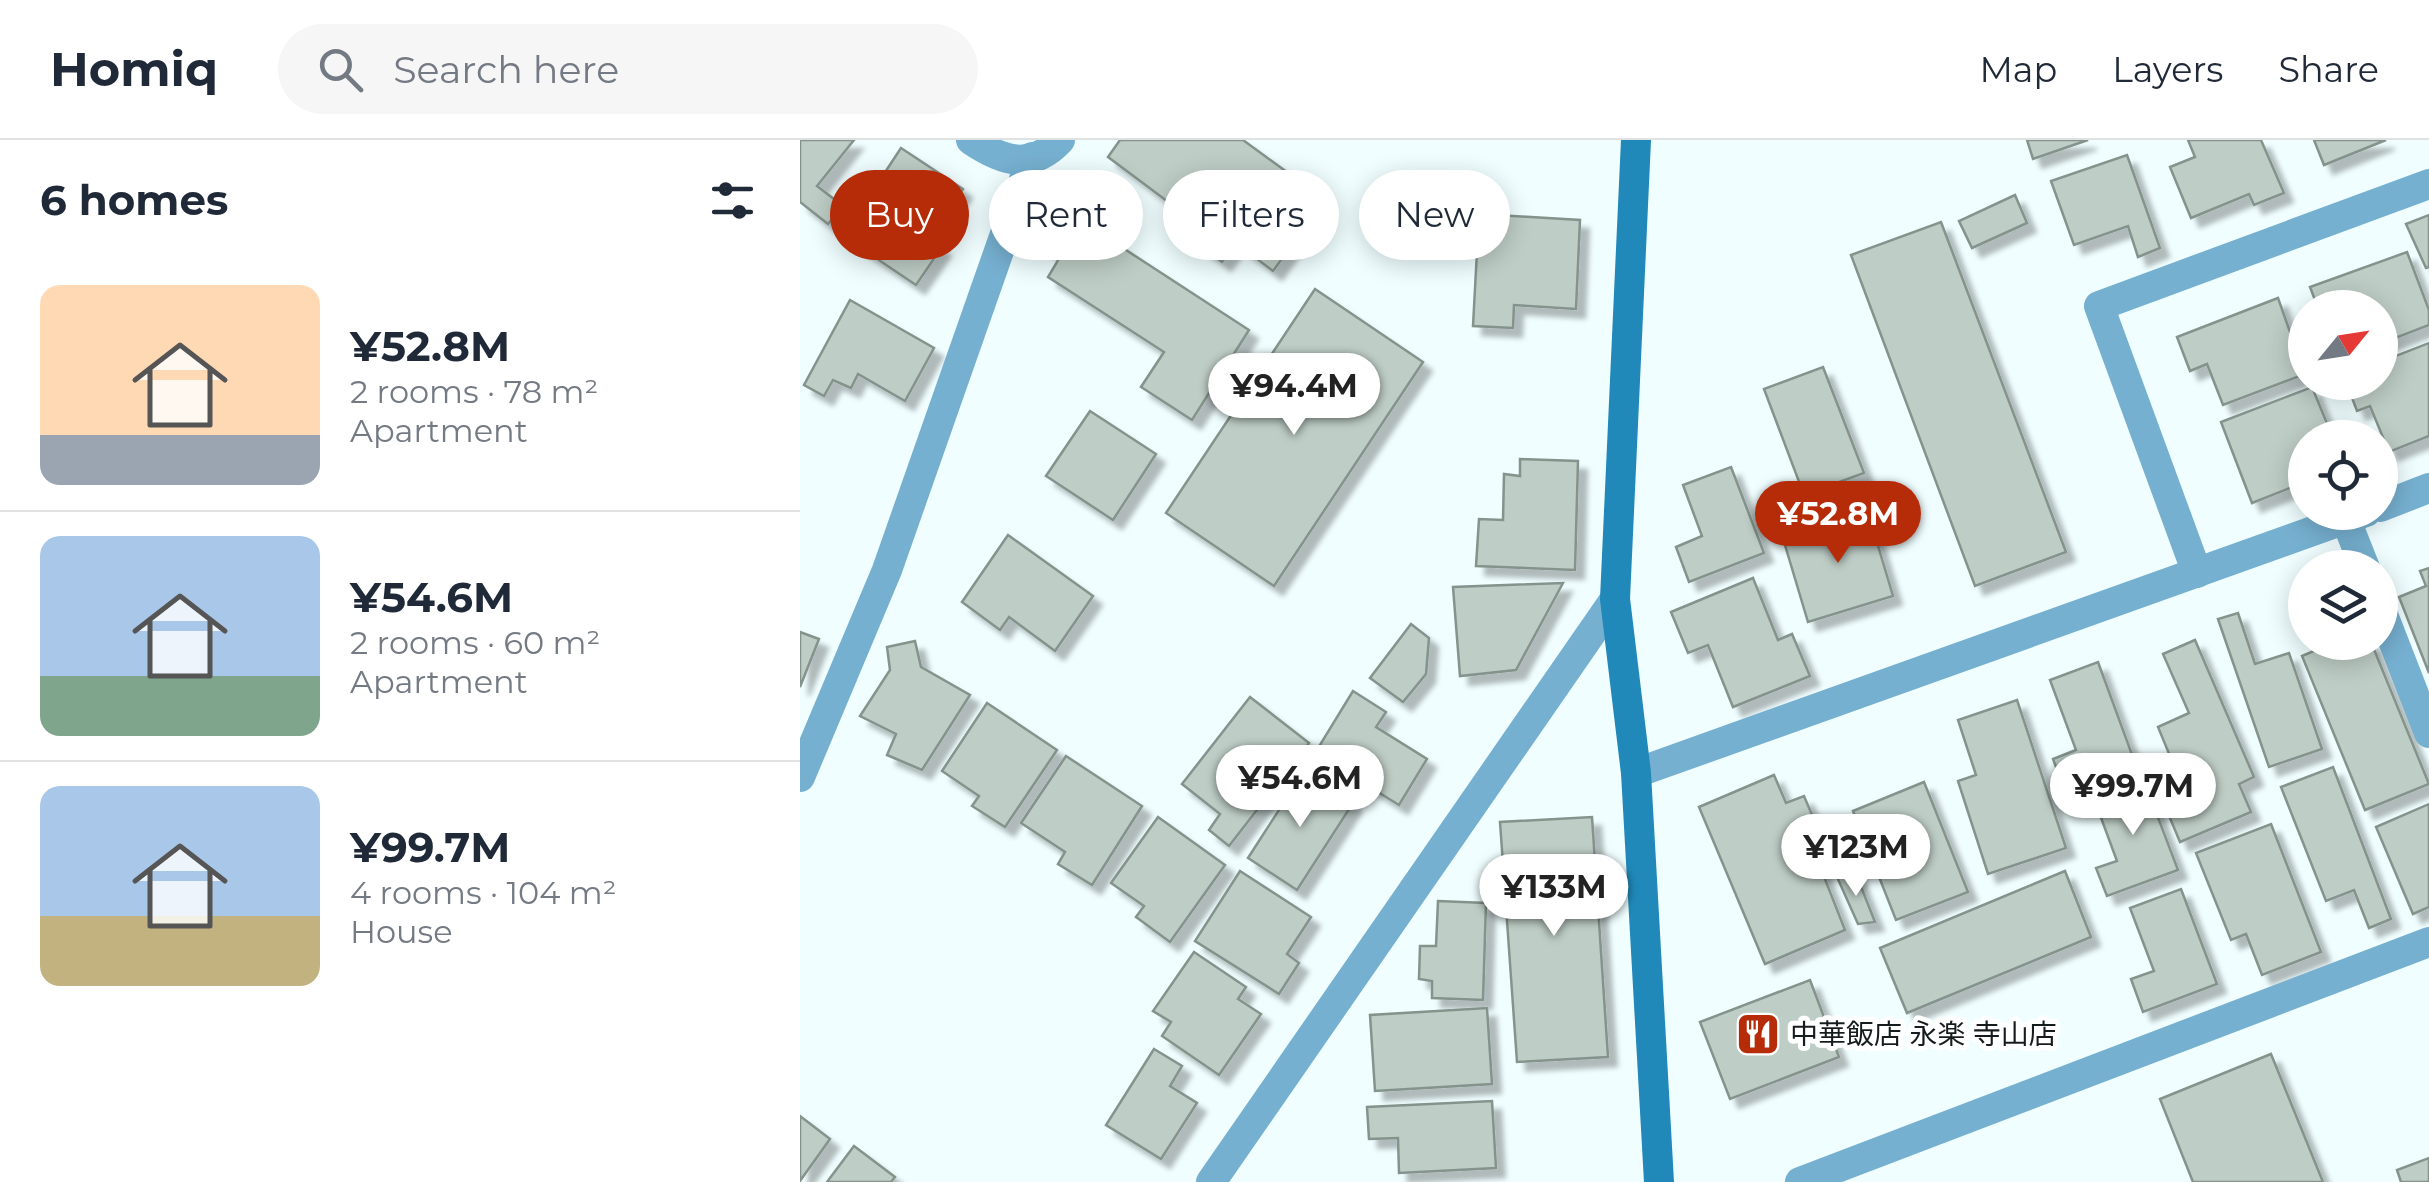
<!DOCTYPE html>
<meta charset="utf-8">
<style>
:root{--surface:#fff;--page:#f6f6f7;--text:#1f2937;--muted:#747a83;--line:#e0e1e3;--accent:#b62b08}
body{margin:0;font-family:Montserrat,"Noto Sans JP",sans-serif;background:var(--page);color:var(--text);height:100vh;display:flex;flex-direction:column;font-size:38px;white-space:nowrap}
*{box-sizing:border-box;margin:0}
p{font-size:32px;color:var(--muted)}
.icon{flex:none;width:55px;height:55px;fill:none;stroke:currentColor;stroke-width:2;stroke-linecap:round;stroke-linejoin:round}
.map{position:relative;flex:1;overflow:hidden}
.panel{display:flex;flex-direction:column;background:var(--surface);width:800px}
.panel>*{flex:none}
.guide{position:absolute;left:30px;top:30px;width:950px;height:90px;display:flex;gap:20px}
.needle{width:65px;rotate:60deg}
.fabs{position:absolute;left:1488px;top:150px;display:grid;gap:20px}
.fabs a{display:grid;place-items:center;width:110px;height:110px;border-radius:50%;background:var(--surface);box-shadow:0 5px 25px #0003;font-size:50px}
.price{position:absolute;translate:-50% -85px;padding:0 22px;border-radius:35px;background:#fff;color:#222;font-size:32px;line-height:65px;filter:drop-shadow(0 2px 5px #0008)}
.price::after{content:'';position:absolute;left:50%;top:60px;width:30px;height:22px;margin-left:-15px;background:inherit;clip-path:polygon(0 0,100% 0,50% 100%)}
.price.active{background:var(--accent);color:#fff}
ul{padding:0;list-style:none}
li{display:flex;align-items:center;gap:30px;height:250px;padding:0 40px}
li+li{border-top:2px solid var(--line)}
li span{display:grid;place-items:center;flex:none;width:280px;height:200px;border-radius:20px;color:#555}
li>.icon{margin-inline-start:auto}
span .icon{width:120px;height:120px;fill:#fffc;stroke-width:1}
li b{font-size:42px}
h2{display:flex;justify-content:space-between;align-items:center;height:120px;padding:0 40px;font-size:42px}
.tag{padding:0 35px;border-radius:45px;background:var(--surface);box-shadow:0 5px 25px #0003;font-size:35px;line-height:90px}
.tag.active{background:var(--accent);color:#fff}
header{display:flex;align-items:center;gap:60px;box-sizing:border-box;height:140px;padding:0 50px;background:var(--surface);border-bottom:2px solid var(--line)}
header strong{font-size:48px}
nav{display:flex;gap:55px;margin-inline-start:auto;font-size:35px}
.search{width:700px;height:90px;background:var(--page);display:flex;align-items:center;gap:25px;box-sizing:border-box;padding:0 35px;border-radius:55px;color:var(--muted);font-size:38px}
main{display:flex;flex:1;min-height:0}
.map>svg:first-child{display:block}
.building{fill:#becdc6;stroke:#84938c;stroke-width:2.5;filter:url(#shadow)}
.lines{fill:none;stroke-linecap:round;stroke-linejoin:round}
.street{stroke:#76b0d0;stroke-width:30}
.secondary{stroke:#2089b9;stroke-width:30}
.labels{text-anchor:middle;stroke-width:10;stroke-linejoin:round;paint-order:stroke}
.poi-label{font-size:28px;fill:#161c1d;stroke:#fff;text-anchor:start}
</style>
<header>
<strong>Homiq</strong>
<div class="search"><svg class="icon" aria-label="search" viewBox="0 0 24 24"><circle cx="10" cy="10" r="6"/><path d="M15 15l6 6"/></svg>Search here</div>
<nav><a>Map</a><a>Layers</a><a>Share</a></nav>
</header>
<main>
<section class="panel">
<h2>6 homes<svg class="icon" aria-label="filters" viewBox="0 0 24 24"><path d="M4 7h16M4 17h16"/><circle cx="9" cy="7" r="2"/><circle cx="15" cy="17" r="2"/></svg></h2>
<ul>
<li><span style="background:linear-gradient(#ffd9b3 75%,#9aa5b1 0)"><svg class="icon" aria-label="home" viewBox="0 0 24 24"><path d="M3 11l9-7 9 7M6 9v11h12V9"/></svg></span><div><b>¥52.8M</b><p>2 rooms · 78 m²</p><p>Apartment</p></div></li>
<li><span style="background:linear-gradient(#a9c7e8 70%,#7fa58c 0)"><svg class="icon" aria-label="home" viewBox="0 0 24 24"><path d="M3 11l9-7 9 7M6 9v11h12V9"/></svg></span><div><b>¥54.6M</b><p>2 rooms · 60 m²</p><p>Apartment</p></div></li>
<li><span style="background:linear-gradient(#a9c7e8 65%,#c2b280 0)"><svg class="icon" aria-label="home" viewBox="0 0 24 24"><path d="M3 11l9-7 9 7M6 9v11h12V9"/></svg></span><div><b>¥99.7M</b><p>4 rooms · 104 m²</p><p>House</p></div></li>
</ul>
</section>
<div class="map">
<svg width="1629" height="1042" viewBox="0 0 1629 1042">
<defs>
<filter id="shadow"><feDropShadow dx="9" dy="9" stdDeviation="2.5" flood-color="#0004"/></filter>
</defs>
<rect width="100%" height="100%" fill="#f0feff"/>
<g class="building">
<path d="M0 0H54L17 46 43 66 28 84 0 62Z"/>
<path d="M320 0H443L506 46 481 80 500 94 473 131 436 103 422 122 389 98 399 85 308 17Z"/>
<path d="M1227 0H1288L1233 19Z"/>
<path d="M1388 0H1461L1484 53 1454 65 1449 54 1391 78 1370 27 1395 17Z"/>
<path d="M1514 0H1586L1524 25Z"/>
<path d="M101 8 163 49 128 99 142 107 116 145 43 96Z"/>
<path d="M1327 15 1360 108 1338 117 1328 86 1274 105 1251 41Z"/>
<path d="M1215 55 1227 83 1172 108 1159 81Z"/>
<path d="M263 69 449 190 392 280 341 247 364 212 248 137 260 117 240 105Z"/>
<path d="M679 74 780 80 776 169 714 165 713 188 673 186Z"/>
<path d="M1629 75V127L1626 128 1606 84Z"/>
<path d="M1141 82 1266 412 1175 446 1051 115Z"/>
<path d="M1607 112 1629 170V185L1580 204V168H1518L1510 147Z"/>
<path d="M515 149 623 222 474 446 366 373Z"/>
<path d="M1478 158 1505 234 1423 265 1407 224 1390 231 1377 197Z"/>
<path d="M50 160 134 208 105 261 58 234 51 248 33 240 24 256 4 245Z"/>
<path d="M1629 203V296L1589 312 1570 266 1557 271 1546 242H1580V222Z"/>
<path d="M1023 227 1064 333 1004 355 964 249Z"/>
<path d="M1512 247 1533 298H1505V342L1452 363 1421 282Z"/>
<path d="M290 271 356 314 313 380 246 336Z"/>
<path d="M720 319 778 321 775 430 676 426 679 379 703 380 704 334 720 336Z"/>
<path d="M931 327 964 413 889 442 876 407 902 396 883 345Z"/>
<path d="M1067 369 1093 456 1008 482 982 395Z"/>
<path d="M208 395 293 456 255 511 209 477 200 490 162 462Z"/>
<path d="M1629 428V533L1599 457 1626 446 1620 431Z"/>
<path d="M953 438 978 500 992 494 1010 536 933 567 908 505 888 513 871 472Z"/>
<path d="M763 443 716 530 660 536 653 447Z"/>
<path d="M1438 473 1455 524 1489 513 1522 609 1469 627 1418 479Z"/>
<path d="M611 484 629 498 626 534 603 562 570 538Z"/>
<path d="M0 492 19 499 0 547Z"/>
<path d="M1395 500 1454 637 1439 644 1451 672 1380 702 1362 659 1384 650 1358 587 1389 573 1363 514Z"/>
<path d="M115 501 121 527 170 555 122 630 87 615 96 594 60 576 90 530 87 507Z"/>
<path d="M1535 502H1571L1629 644 1565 670 1502 516Z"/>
<path d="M1298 522 1334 620 1263 646 1253 619 1276 610 1250 540Z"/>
<path d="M553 551 586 572 576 587 627 619 599 665 515 613Z"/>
<path d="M450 557 509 603 429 706 409 690 420 674 382 644Z"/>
<path d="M1217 560 1266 708 1188 734 1158 641 1176 635 1158 580Z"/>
<path d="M187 563 257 610 205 687 172 666 179 656 142 631Z"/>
<path d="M266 616 342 666 292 745 258 724 265 712 221 683Z"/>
<path d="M1533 627 1591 779 1569 788 1554 750 1526 761 1481 647Z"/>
<path d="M504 631 553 663 497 750 448 718Z"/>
<path d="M974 635 986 663 1004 656 1033 724 1021 729 1045 790 965 824 899 667Z"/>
<path d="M1343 638 1378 730 1307 756 1296 728 1317 721 1293 656Z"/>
<path d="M1124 642 1168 752 1096 780 1053 671Z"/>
<path d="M1629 664V767L1613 774 1576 687Z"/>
<path d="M358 677 425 725 370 802 336 777 344 766 311 743Z"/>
<path d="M792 677 808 917 717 922 700 682Z"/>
<path d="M1471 684 1521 812 1462 835 1446 794 1431 800 1396 713Z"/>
<path d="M440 731 511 777 487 814 499 823 479 854 395 801Z"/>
<path d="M1265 731 1291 797 1107 873 1080 808Z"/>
<path d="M1056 734 1075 782 1058 784 1037 737Z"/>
<path d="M1381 749 1417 844 1343 872 1331 839 1354 831 1330 768Z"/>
<path d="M638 761 686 763 683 860 632 858V841L619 839 620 806H636Z"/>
<path d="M394 812 446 847 438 859 461 874 419 935 362 896 371 882 353 871Z"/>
<path d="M1010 840 1039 917 930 959 900 882Z"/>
<path d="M687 868 692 944 575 951 570 875Z"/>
<path d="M354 909 382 926 370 946 397 963 361 1019 306 985Z"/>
<path d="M1471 914 1523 1042H1393L1360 959Z"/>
<path d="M692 961 696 1028 599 1033 598 998 569 999 567 967Z"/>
<path d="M0 976 30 999 0 1041Z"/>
<path d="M54 1006 95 1037 91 1042H27Z"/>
<path d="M1629 1018V1042H1601L1597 1030Z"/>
</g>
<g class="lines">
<g class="street">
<path d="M171 0C202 21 231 31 260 0"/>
<path d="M1580 367 1629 348"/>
<path d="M1546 380 1565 428"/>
<path d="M1397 433 1299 166 1629 44"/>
<path d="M1580 467 1629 593"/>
<path d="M836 633 1566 372"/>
<path d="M0 637 87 430 232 17"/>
<path d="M411 1042 815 459"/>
<path d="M1000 1042 1629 802"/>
</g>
<path class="secondary" d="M836 0 815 459 836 633 859 1042"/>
</g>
<defs>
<g id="restaurant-square" transform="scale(2.25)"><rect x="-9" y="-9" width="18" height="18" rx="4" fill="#b62b08" stroke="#fff"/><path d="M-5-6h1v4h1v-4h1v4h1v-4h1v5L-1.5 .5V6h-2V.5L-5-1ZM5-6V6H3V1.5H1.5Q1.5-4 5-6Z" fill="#fff"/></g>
</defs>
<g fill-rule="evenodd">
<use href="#restaurant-square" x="958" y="894"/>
</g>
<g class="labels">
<g class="poi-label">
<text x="990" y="904">中華飯店 永楽 寺山店</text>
</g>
</g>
</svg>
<div class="fabs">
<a><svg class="needle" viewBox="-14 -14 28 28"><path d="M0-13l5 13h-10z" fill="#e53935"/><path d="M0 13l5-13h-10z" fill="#747a83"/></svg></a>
<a><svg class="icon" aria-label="locate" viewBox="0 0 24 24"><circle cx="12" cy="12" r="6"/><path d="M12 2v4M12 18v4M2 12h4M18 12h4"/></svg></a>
<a><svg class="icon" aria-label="layers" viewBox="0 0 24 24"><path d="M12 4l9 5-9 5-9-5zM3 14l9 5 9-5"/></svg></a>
</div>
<b class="price" style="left:494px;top:298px">¥94.4M</b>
<b class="price active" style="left:1038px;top:426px">¥52.8M</b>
<b class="price" style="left:500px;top:690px">¥54.6M</b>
<b class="price" style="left:1333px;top:698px">¥99.7M</b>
<b class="price" style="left:1056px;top:759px">¥123M</b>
<b class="price" style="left:754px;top:799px">¥133M</b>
<div class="guide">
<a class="tag active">Buy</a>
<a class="tag">Rent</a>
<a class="tag">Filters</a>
<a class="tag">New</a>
</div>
</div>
</main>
